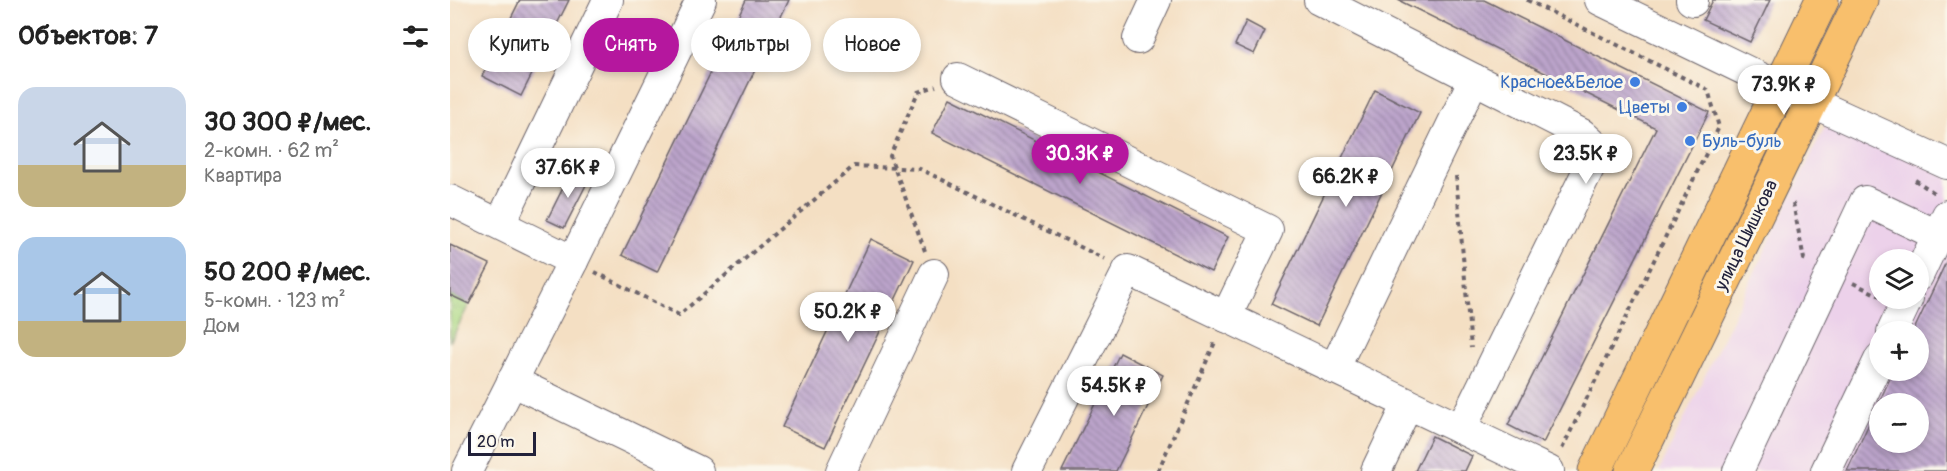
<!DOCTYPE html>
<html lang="ru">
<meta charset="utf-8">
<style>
:root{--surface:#fff;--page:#f2f2f2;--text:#222;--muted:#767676;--accent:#b5179e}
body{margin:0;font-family:Pangolin,sans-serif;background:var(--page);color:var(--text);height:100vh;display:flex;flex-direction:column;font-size:22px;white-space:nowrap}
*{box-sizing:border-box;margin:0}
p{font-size:20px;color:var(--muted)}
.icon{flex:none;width:33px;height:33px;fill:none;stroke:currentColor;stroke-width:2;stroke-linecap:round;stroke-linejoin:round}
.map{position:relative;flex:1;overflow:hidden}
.panel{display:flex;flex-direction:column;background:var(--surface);width:450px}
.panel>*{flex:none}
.hud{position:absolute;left:18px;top:18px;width:570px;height:54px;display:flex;gap:12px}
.tools{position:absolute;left:1419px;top:249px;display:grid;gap:12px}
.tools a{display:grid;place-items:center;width:60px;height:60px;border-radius:50%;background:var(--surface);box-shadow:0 3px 9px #0003;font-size:30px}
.scale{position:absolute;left:18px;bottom:15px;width:68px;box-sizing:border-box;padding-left:6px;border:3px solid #22223b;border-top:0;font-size:16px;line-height:21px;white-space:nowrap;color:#22223b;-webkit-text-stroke:4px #fbf7ec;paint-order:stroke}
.price{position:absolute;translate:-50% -51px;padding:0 14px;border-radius:21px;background:#fff;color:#222;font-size:20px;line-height:39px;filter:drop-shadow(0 2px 3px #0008)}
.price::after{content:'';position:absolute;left:50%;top:36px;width:18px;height:14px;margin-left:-9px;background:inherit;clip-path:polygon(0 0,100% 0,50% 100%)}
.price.selected{background:var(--accent);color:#fff}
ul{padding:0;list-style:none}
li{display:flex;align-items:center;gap:18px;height:150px;padding:0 18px}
li span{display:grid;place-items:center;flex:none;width:168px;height:120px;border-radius:18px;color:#555}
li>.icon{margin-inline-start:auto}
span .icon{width:72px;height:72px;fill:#fffc;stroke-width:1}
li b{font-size:26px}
h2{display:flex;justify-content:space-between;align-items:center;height:72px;padding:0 18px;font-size:26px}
.chip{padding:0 21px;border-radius:27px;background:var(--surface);box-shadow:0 3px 9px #0003;font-size:21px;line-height:54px}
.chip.selected{background:var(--accent);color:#fff}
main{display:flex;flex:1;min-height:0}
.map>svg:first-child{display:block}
.built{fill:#ecd1ea;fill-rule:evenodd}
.park{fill:url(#park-tufts);stroke:#687e60;stroke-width:1.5}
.building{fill:url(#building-back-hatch);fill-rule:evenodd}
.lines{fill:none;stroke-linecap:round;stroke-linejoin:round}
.minor-casing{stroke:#6c646b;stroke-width:32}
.major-casing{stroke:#6c646b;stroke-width:35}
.path{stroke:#6c646b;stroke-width:4;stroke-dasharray:4.5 4.5;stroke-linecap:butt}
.minor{stroke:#fff;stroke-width:30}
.major{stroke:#f8bf6c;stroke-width:33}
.shop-dot{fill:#3f7fe0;stroke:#fbf7ec;stroke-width:2}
.labels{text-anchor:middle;stroke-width:6;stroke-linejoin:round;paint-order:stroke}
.shop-label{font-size:18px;fill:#366cbe;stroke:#fbf7ec;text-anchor:end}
.street-label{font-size:18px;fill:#22223b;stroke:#fbf7ec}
</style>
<main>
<section class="panel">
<h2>Объектов: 7<svg class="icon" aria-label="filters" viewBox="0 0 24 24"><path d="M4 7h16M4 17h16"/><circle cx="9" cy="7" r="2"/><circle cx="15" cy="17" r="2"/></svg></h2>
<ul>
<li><span style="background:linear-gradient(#c9d6e8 65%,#c2b280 0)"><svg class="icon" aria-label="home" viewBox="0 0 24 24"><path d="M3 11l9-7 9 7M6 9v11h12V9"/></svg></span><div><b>30 300 ₽/мес.</b><p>2-комн. · 62 m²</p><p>Квартира</p></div></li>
<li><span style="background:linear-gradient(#a9c7e8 70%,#c2b280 0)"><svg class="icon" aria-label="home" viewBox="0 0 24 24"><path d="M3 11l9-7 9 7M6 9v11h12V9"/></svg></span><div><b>50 200 ₽/мес.</b><p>5-комн. · 123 m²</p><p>Дом</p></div></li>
</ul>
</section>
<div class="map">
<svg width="1497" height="471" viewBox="0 0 1497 471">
<defs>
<pattern id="park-tufts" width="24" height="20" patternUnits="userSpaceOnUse" patternTransform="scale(1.5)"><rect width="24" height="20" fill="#add985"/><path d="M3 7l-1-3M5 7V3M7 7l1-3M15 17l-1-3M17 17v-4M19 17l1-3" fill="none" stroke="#95ba74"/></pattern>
<pattern id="building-back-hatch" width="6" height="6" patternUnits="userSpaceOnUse" patternTransform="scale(1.5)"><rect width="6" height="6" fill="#bca4cb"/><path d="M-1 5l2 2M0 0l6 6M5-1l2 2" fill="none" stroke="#9885a6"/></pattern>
</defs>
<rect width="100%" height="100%" fill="#fbf7ec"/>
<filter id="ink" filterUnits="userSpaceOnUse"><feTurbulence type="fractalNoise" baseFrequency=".0167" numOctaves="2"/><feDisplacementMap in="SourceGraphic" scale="12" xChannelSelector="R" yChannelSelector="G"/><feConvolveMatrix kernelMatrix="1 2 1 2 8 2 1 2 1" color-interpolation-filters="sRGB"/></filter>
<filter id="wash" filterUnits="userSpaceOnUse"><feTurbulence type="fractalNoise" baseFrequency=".008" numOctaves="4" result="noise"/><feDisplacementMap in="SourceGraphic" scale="24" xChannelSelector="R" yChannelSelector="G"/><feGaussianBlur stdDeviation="1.35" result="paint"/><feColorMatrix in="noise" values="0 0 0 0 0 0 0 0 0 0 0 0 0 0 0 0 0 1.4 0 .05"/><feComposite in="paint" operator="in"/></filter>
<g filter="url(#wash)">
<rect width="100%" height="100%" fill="#f4dfc3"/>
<path class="built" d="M1377 122 1497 176V471H1209ZM1430 260H1468V298H1430ZM1430 332H1468V370H1430ZM1430 404H1468V442H1430Z"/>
<path class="park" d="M0 295 19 304 0 342Z"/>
<g id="blocks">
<g class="building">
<path d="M70 0H119L71 96 32 76Z"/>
<path d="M296 0H339L207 272 172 255Z"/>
<path d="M948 0H1034L1259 112 1093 443 1058 425 1206 128Z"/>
<path d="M1263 0H1320L1300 42 1253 20Z"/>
<path d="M796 21 815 31 804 54 785 45Z"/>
<path d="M925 90 970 113 867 326 821 304Z"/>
<path d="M500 98 778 237 761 272 482 133Z"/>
<path d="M122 170 139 179 114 228 97 220Z"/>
<path d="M421 239 464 260 375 447 332 427Z"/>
<path d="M0 245 40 264 19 304 0 295Z"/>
<path d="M1497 260V471H1397L1444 370H1468V332H1463ZM1430 404H1468V442H1430Z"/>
<path d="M670 353 713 375 666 471H612Z"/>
<path d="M982 436 1022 456 1015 471H965Z"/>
</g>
</g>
</g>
<g filter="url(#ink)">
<use href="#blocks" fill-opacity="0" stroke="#6c646b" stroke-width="1.5"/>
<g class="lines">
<g class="minor-casing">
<g id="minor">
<path d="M869 0 1132 134 1143 144 1142 162 1011 429"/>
<path d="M1150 0 1361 102 1497 164"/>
<path d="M1241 0 1243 1"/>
<path d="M688 39 706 0"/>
<path d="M508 78 818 230 776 317"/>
<path d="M0 200 123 261"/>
<path d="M50 224 158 0"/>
<path d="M1468 276 1497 215"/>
<path d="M1442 332 1458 298"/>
<path d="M884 369 1024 79"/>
<path d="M62 381 248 471"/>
<path d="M17 471 123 261 251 0"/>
<path d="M391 471 484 274"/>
<path d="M577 471 678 270 1099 471"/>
<path d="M926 471 958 404"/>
<path d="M1288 471 1415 201 1487 235"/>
<path d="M1376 471 1430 358"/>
</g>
</g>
<g class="major-casing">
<g id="major">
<path d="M1145 471 1372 0"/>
<path d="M1182 471 1411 0"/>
</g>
</g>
<g class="path">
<path d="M1077 0 1258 90 1269 127 1112 449"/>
<path d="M1006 176 1021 348"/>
<path d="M1465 180 1486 194"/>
<path d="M1343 203 1354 259 1359 261"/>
<path d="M475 251 440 156 468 92 486 86"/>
<path d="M145 272 229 315 404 166 470 169 655 259"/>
<path d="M1403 283 1430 296"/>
<path d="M708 471 766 340"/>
</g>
<use href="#minor" class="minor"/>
<use href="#major" class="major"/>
</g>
</g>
<g class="shop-dot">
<circle cx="1185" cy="82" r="6"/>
<circle cx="1232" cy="107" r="6"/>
<circle cx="1240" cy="141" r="6"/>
</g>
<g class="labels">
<g class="shop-label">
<text x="1173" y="88">Красное&amp;Белое</text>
<text x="1220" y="113">Цветы</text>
<text x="1252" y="147" text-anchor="start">Буль-буль</text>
</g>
<g class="street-label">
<text transform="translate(1296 235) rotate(-64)" y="6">улица Шишкова</text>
</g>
</g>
</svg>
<div class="tools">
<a><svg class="icon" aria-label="layers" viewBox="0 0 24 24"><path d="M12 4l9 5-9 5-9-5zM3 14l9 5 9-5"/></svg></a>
<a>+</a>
<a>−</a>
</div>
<div class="scale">20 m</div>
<b class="price" style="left:1334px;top:116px">73.9K ₽</b>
<b class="price selected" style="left:630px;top:185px">30.3K ₽</b>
<b class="price" style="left:1136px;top:185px">23.5K ₽</b>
<b class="price" style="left:118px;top:199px">37.6K ₽</b>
<b class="price" style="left:896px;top:208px">66.2K ₽</b>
<b class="price" style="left:398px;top:343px">50.2K ₽</b>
<b class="price" style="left:664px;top:417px">54.5K ₽</b>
<div class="hud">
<a class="chip">Купить</a>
<a class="chip selected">Снять</a>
<a class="chip">Фильтры</a>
<a class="chip">Новое</a>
</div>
</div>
</main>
